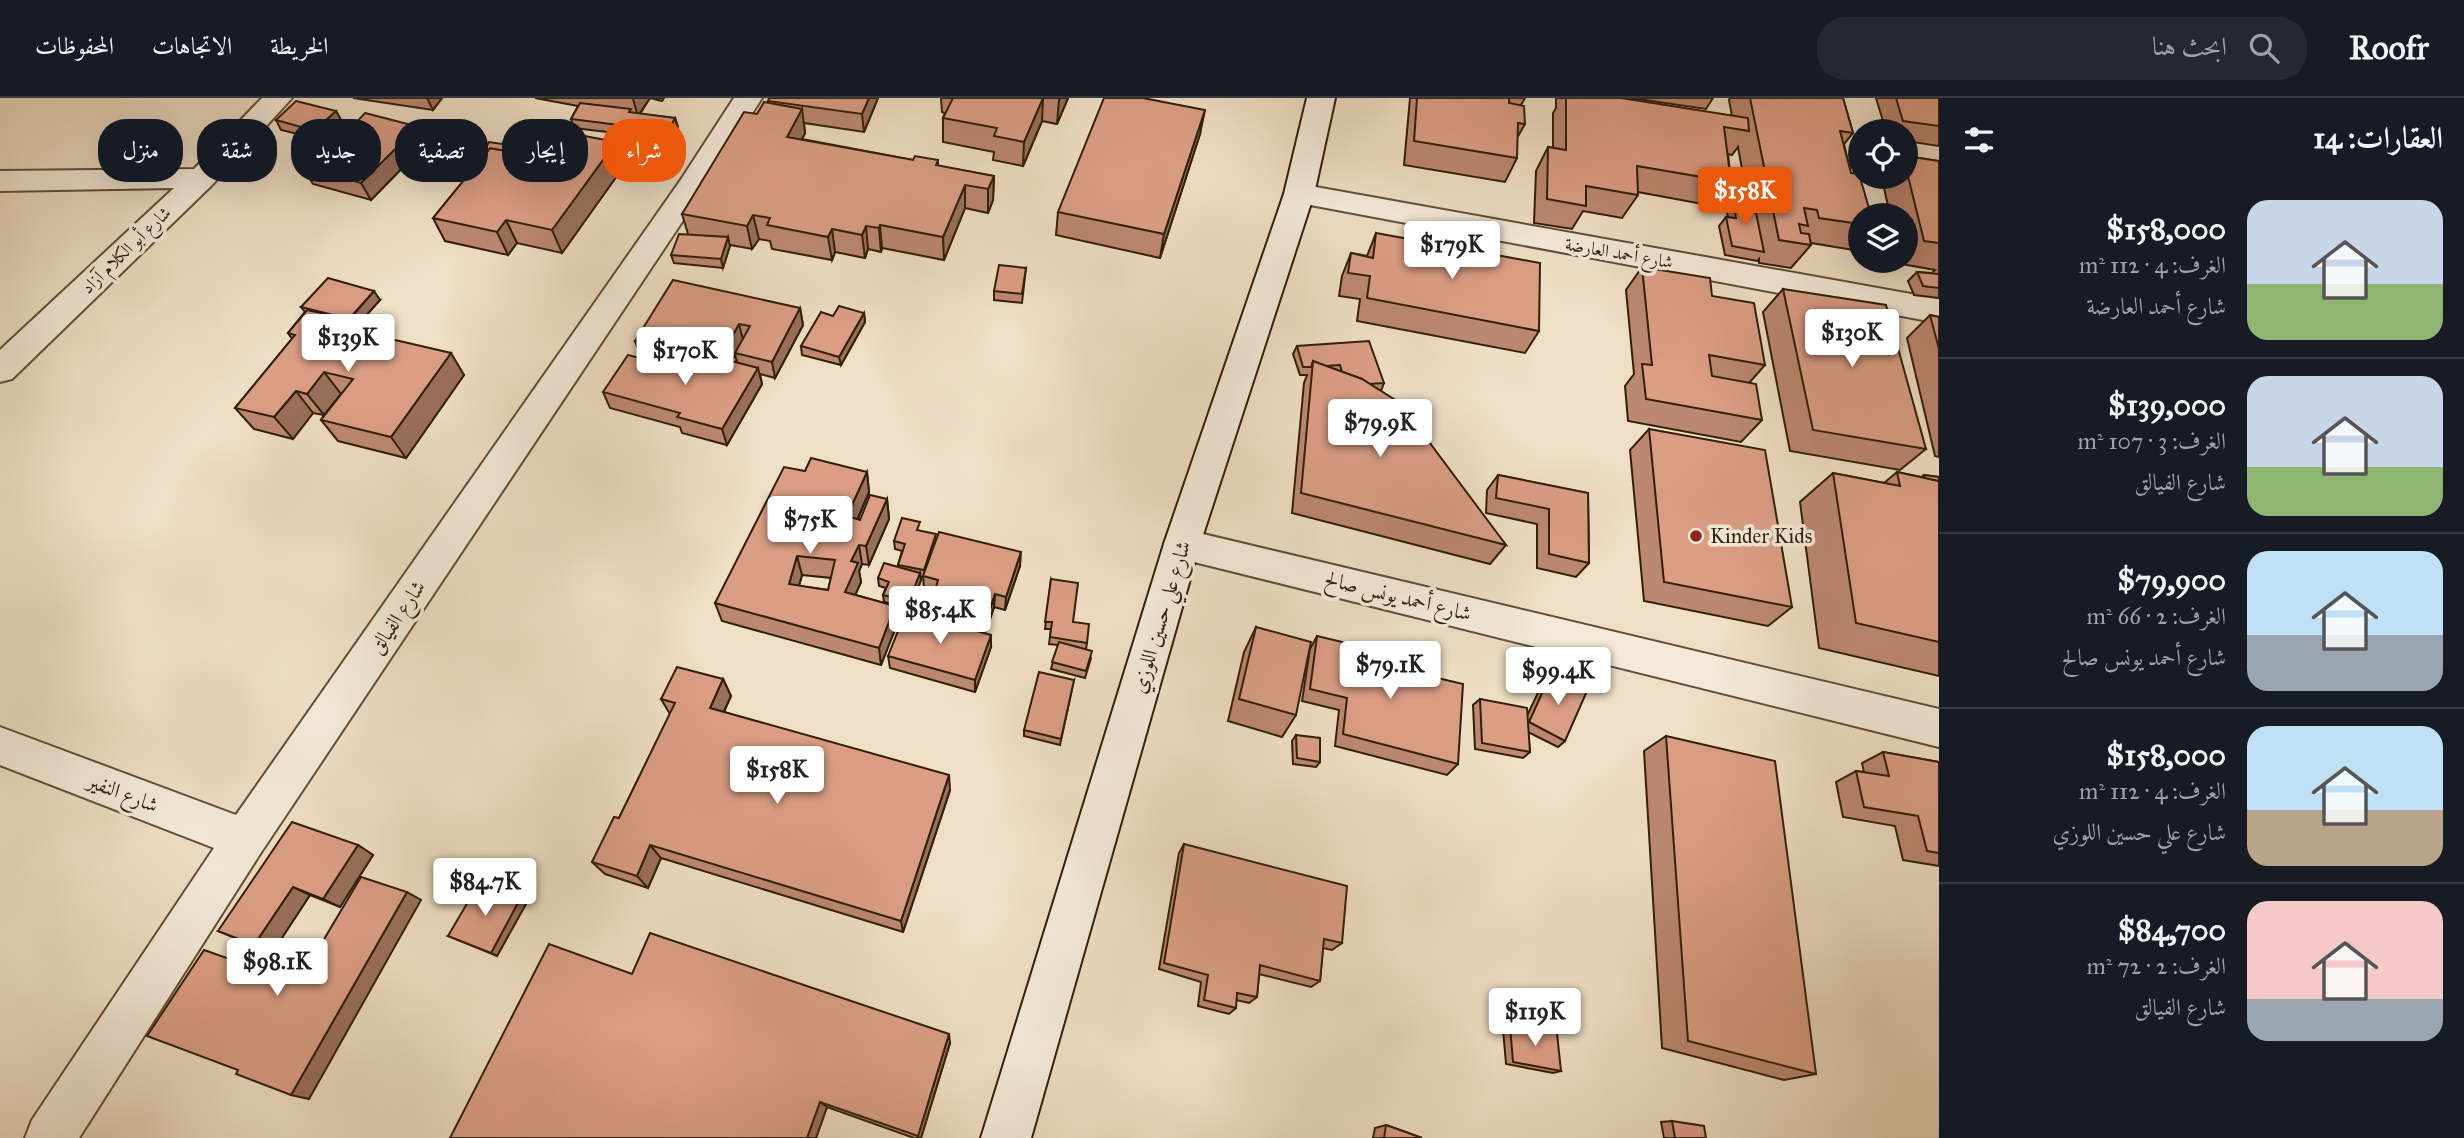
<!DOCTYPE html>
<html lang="ar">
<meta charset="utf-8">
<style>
:root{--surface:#171b24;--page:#242831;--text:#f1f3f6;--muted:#9ea1a6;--line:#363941;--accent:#ea580c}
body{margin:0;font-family:"IM FELL Great Primer",Amiri,serif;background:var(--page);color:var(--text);direction:rtl;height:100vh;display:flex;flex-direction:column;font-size:26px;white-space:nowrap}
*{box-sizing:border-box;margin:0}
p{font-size:23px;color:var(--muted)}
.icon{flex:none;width:38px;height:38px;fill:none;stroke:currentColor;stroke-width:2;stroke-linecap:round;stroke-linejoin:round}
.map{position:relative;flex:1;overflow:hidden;direction:ltr}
.panel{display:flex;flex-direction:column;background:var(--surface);width:525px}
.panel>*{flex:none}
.hud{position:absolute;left:21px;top:21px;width:665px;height:63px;direction:rtl;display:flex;gap:14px}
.buttons{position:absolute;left:1848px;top:21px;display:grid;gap:14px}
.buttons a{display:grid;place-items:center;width:70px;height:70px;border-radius:50%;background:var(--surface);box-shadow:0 7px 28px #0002;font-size:35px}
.price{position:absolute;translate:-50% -60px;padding:0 16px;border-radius:7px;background:#fff;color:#222;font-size:23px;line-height:46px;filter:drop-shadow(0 2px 4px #0008)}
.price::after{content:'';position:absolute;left:50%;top:42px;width:21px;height:16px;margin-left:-10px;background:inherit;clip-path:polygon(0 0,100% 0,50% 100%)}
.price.on{background:var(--accent);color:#fff}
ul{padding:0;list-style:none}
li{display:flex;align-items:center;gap:21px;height:175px;padding:0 21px}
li+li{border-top:2px solid var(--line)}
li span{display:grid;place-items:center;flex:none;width:196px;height:140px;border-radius:21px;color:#555}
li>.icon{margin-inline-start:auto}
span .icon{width:84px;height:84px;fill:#fffc;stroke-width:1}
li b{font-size:30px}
h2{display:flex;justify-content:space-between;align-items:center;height:84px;padding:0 21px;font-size:30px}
.chip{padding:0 24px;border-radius:28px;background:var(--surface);box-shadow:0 7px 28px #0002;font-size:24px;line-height:63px}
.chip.on{background:var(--accent);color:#fff}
header{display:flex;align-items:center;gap:42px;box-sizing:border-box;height:98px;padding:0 35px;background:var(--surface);border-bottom:2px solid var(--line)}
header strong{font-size:33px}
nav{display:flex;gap:38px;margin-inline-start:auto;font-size:24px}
.search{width:490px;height:63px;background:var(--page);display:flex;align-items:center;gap:18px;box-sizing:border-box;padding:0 24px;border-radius:28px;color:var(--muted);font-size:26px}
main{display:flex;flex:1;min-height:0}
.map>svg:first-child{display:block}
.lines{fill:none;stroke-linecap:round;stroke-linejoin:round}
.street-casing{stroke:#604f37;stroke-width:4}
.secondary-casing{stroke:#311f07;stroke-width:4}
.street{fill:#f5eada;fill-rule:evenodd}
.secondary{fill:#f5eada;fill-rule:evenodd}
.wall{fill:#bc8872;stroke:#311f07;stroke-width:2;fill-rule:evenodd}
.shaded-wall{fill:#996f5d;stroke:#311f07;stroke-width:2}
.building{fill:#db9e85;stroke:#311f07;stroke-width:2;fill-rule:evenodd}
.poi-dot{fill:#8f2418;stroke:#f5eada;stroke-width:2.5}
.labels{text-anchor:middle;stroke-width:7;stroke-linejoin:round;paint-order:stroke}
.far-street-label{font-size:18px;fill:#311f07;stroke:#f5eada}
.poi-label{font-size:21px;fill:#311f07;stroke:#f5eada;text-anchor:start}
.street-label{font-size:21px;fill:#311f07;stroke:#f5eada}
</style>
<header>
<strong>Roofr</strong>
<div class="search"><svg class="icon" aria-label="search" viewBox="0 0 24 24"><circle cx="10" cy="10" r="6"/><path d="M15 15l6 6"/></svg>ابحث هنا</div>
<nav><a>الخريطة</a><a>الاتجاهات</a><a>المحفوظات</a></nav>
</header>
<main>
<section class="panel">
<h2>العقارات: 14<svg class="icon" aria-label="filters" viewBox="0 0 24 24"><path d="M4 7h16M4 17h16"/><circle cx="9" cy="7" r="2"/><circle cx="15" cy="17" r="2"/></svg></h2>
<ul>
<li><span style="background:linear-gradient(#c9d6e8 60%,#8fb573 0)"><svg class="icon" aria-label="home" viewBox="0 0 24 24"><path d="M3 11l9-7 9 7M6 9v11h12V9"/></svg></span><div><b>$158,000</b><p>الغرف: 4 · 112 m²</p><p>شارع أحمد العارضة</p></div></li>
<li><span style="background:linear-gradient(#c9d6e8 65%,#8fb573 0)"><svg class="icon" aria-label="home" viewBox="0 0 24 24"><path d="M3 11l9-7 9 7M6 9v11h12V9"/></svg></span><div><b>$139,000</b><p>الغرف: 3 · 107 m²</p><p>شارع الفيالق</p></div></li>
<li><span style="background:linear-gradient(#bfe0f5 60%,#9aa5b1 0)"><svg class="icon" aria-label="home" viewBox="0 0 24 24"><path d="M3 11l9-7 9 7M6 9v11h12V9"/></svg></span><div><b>$79,900</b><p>الغرف: 2 · 66 m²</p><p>شارع أحمد يونس صالح</p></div></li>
<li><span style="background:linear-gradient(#bfe0f5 60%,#b9a48a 0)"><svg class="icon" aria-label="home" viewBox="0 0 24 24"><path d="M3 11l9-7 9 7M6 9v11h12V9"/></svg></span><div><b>$158,000</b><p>الغرف: 4 · 112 m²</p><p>شارع علي حسين اللوزي</p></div></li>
<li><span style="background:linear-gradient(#f6c9c9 70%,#9aa5b1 0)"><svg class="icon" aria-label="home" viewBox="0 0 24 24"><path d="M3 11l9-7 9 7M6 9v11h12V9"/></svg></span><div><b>$84,700</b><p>الغرف: 2 · 72 m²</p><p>شارع الفيالق</p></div></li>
</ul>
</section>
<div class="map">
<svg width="1939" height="1040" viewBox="0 0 1939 1040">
<rect width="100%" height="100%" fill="#efdfc6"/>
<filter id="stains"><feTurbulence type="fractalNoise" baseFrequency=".00286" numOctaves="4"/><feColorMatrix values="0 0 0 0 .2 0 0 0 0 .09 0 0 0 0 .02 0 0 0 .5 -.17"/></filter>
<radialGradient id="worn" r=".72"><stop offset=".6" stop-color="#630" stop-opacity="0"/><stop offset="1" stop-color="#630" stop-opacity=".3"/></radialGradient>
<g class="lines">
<g class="street-casing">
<g id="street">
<path d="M262 0H292L212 87 12 281 0 284V252L174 90 0 93V73L194 71Z"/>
<path d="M734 0H762L700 97 260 756 79 1040H25L32 1022 214 750 0 667V629L236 717 680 83Z"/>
<path d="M1299 86 1939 201V225L1289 103 1284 96 1289 89Z"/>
<path d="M1182 431 1939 611V649L1182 461 1169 457 1164 446 1169 435Z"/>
</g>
</g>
<g class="secondary-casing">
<path id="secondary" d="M1307 0H1335L1314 96 1200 446 1031 1040H981L1164 446 1284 96Z"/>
</g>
<use href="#street" class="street"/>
<use href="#secondary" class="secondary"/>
</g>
<g class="wall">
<path d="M353 0H442L433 12Z"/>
<path d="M535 0H664L662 3 650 0 640 16 675 20 678 29 668 49 651 47 662 58 653 73 624 67V68L562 155 517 145 508 157 445 143 433 120 482 60 481 58 502 46 616 44 619 52 624 44 618 43 616 35 574 30 571 21 578 8Z"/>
<path d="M878 0 864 34 804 25 805 35 802 41 913 62H938V68L994 78 993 102 988 115 965 110 944 162 882 150 881 154 868 151 865 160 835 154 832 162 772 151 770 143 759 141 752 151 730 147 723 170 674 165 671 157 688 136 682 116 757 16 768 5V3Z"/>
<path d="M941 0H1068L1057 26 1042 23 1023 68 993 62 994 54 943 44V20L945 15 942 14Z"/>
<path d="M1410 0H1525L1521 7 1525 26 1517 40V60L1505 84 1404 67Z"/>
<path d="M1556 0H1621L1732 18 1729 2 1730 0H1843L1853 35 1844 46 1860 117V143L1853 152 1811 145V147L1791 170 1759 165V161L1757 163 1725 157 1719 128 1726 119H1728L1726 111 1733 102 1748 104 1738 49 1732 57 1728 56 1731 84 1713 108 1638 94V97L1622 120 1583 113 1572 131 1534 125 1536 73 1548 49 1553 50V15L1556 10Z"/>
<path d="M1631 0H1713L1706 11Z"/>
<path d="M1876 0H1939V48L1906 43V33H1886Z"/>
<path d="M336 13 341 22 338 25 352 29 435 33 443 50 431 63 414 58 371 102 313 86 302 69 317 55 306 38 281 32 276 22Z"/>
<path d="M1200 36 1160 160 1056 137 1058 114Z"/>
<path d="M1906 58 1939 63V200L1914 197 1908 183 1917 174 1932 175 1935 172 1902 166 1901 163H1906V117H1890L1882 81 1883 79H1906Z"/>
<path d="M1376 135 1539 233 1525 255 1357 223 1360 201 1339 198 1342 178 1351 155 1367 158Z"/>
<path d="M1642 169 1712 198 1765 267 1749 285 1762 322 1741 344 1628 323 1625 288 1634 276 1626 192Z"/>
<path d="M1026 170 1022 205 994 202V193Z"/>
<path d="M1783 191 1926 351 1900 372 1790 353 1763 214Z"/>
<path d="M380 202 360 224 371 236 464 277 406 360 338 343 321 322 324 317 313 315 293 341 254 331 235 310 292 241 288 235 305 214 301 209Z"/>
<path d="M800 210 803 227 775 280 760 276 762 286 727 347 682 335 680 329 610 310 603 294 667 267 668 265 641 259 635 243ZM735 257 737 264 732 263Z"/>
<path d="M864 215 865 224 841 267 802 257 801 248Z"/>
<path d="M1930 217 1939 219V359L1935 358 1907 240Z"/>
<path d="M1297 248 1384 285 1381 293 1506 447 1490 466 1292 415 1304 285 1307 277H1300L1293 256Z"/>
<path d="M1649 331 1792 509 1768 528 1644 503 1630 352Z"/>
<path d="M805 373 867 374 869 394 858 421 860 422 887 401 889 421 869 467 862 466 859 473 861 484 855 497 895 508 897 526 881 567 722 523 715 505ZM802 477 831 480 828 492 799 488Z"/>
<path d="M1897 374 1921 379 1924 377 1939 379V578L1819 550 1800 404 1833 375 1884 385Z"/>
<path d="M1498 377 1588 395 1589 465 1576 479 1537 470V426L1486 415 1487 392Z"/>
<path d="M920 433 936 440 1020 468 1005 512 994 509 986 533 931 519V506L934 494 924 491 923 479H920L921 482 910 511 884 504 883 497 886 490 879 488 878 480 898 469V467L902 453 895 451 894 443Z"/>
<path d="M1051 481 1073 524 1087 545 1086 551 1091 560 1085 580 1051 571 1058 547 1049 546 1051 531H1045Z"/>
<path d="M1256 529 1296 617 1282 639 1228 623 1244 554Z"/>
<path d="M1317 538 1374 565 1458 666 1447 677 1335 648 1339 612 1302 603 1310 551Z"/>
<path d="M991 549 975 594 890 570 888 558Z"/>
<path d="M1551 575 1565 643 1558 649 1528 634 1530 654 1523 660 1475 651 1473 607 1480 601 1527 618 1544 582Z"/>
<path d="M723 581 731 598 724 614 950 692 903 834 661 760 648 790 605 776 592 764 619 720 670 616 661 601Z"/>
<path d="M1074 582 1060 647 1024 638V632Z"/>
<path d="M1296 637 1320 664 1316 669 1293 666 1292 643Z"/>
<path d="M1666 638 1816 976 1784 982 1662 950 1644 653Z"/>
<path d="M1883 654 1939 664V768L1903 762 1895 728 1843 719 1836 684 1856 673 1864 674 1862 665Z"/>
<path d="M1184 746 1342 845 1332 852 1323 850 1320 883 1311 889 1259 876 1257 899 1249 905 1236 902V910L1229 916 1198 908 1201 884 1159 871 1179 755Z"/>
<path d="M358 747 373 757 340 809 310 797 272 855 218 833Z"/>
<path d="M527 804 497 858 448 838Z"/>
<path d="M632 876 950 945 921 1040H914L827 1009 816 1040H450Z"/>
<path d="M1510 928 1561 973 1553 975 1506 966 1503 931Z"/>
<path d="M1672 1023 1706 1040H1664L1661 1024Z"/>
<path d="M1386 1027 1422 1040H1373L1375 1030Z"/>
</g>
<g class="shaded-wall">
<path d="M427 0H442L433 12Z"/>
<path d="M634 0H650L638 18 633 1Z"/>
<path d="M869 0H878L864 34 862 16Z"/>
<path d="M1043 0 1042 23 1023 68 1024 44Z"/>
<path d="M1060 0H1068L1057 26 1059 2Z"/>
<path d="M802 11 805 35 791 63 787 39Z"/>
<path d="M1205 12 1200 36 1160 160 1164 136Z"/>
<path d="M336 13 341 22 321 42 315 33Z"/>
<path d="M675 20 678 29 668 49 665 40Z"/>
<path d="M435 33 443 50 431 63 423 46Z"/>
<path d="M405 41 414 58 371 102 361 85Z"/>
<path d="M616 44 624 68 562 155 552 132Z"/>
<path d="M660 48 662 58 653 73 650 63Z"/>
<path d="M994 78 993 102 988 115V91Z"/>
<path d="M965 87V110L944 162 943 139Z"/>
<path d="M753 117 759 141 752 151 747 128Z"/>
<path d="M506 122 517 145 508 157 497 134Z"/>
<path d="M880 127 882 150 881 154 879 130Z"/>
<path d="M866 128 868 151 865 160 862 137Z"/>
<path d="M832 131 835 154 832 162 828 139Z"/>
<path d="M728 139 730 148 723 170 721 161Z"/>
<path d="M374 193 380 202 354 231 348 223Z"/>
<path d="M800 210 803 227 775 280 772 264Z"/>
<path d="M864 215 865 224 841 267 839 259Z"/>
<path d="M363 224 378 247 356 233Z"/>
<path d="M739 226 743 242 730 267 725 251Z"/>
<path d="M708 247 712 263 706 274 701 258Z"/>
<path d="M451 255 464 277 406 360 391 339Z"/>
<path d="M758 270 762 286 727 347 722 331Z"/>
<path d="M324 274 341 296 324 317 307 296Z"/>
<path d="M296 293 313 315 293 341 274 319Z"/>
<path d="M867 374 869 394 850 438 847 418Z"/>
<path d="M887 401 889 421 869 467 866 448Z"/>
<path d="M859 447 862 466 859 473 861 484 848 513 845 494 851 463Z"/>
<path d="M1021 454 1020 468 1005 512 1006 499Z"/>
<path d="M797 458 802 477 794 505 789 486Z"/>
<path d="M920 475 921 482 910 511 909 503Z"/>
<path d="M995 496 994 509 986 533 987 520Z"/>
<path d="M895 508 897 526 881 567 879 550Z"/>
<path d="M991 537V549L975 594V582Z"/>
<path d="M723 581 731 598 718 626 710 610Z"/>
<path d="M949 677 950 692 903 834 901 823Z"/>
<path d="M358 747 373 757 340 809 323 801Z"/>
<path d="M650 747 661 760 648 790 637 778Z"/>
<path d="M293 789 310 797 272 855 254 847Z"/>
<path d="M407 794 421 802 309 1001 291 997Z"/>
<path d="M521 799 527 804 497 858 491 855Z"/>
<path d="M949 936 950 945 921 1040H919L918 1038Z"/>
<path d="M820 1004 827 1009 816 1040H807Z"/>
</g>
<g class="building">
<path d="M769 0H869L862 16 768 3Z"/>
<path d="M953 0H1043L1024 44 994 38 997 30 943 20Z"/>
<path d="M1104 0H1143L1205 12 1164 136 1058 114Z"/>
<path d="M1417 0H1509V5L1524 8 1525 26 1518 25 1517 60 1414 43Z"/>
<path d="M1566 0H1621L1748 20 1749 33 1724 29 1731 84 1637 68 1638 97 1586 88V108L1547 101 1548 49 1566 52Z"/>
<path d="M1750 0H1843L1853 35 1840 33 1851 75 1859 76 1871 117H1860V126L1819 120 1817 112 1804 110 1808 128 1799 126 1801 135 1809 136 1811 147 1779 142Z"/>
<path d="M1896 0H1939V28L1903 23Z"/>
<path d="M296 3 336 13 326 22H323L312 32 276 22Z"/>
<path d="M764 4 802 11 787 39 913 62 915 58 938 62 936 67 994 78 988 91 965 87 943 139 880 127 879 130 866 128 862 137 832 131 828 139 767 127 770 120 753 117 747 128 682 116 744 14 757 16Z"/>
<path d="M580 5 631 11 629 14 675 20 665 40 615 34 619 27 571 21Z"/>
<path d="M365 15 435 33 423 46 405 41 361 85 302 69 329 43 306 38 323 22 352 29Z"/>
<path d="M532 28 616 44 552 132 506 122 497 134 433 120 490 50 511 54Z"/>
<path d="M510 33 526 35 511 54 490 50 484 58H481L489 44 502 46Z"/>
<path d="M625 42 660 48 650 63 621 58 619 52Z"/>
<path d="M1906 58 1939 63V145L1924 143 1906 70Z"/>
<path d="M1733 102 1754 105 1764 154 1732 148 1726 119 1736 120Z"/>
<path d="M1376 135 1540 165 1539 233 1367 200 1370 178 1348 175 1351 155 1373 160Z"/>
<path d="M679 136 728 139 721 161 671 157Z"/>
<path d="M999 167 1026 170 1022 196 994 193Z"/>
<path d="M1642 169 1710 180 1712 198 1754 205 1765 267 1709 257 1712 278 1756 286 1762 322 1646 301 1642 266 1652 267Z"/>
<path d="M1917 174 1939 176V190L1923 188Z"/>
<path d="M328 180 374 193 349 221 301 209Z"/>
<path d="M673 182 800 210 772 264 735 255 750 228 739 226 725 251 708 247 701 258 635 243Z"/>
<path d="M1783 191 1886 207 1926 351 1813 332Z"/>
<path d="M839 208 864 215 839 259 801 248 821 214 833 218Z"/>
<path d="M307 212 363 224 356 233 451 255 391 339 321 322 353 281 324 274 307 296 296 293 274 319 235 310 295 237 288 235Z"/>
<path d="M1930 217 1939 219V251Z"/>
<path d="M1369 243 1384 285 1369 286 1362 281 1342 274 1340 267 1325 268 1313 263 1311 269H1303L1297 248Z"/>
<path d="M628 257 667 267 669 264 688 269 692 263 710 268 716 259 758 270 722 331 677 319 680 315 603 294Z"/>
<path d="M1313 263 1362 281 1400 305 1506 447 1301 395Z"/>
<path d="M1649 331 1765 352 1792 509 1664 484Z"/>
<path d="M811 360 867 374 847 418 860 422 870 397 887 401 866 448 859 447 851 463 858 465 845 494 895 508 879 550 715 505 784 369 805 373ZM797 458 835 462 828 492 789 486Z"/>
<path d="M1897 374 1939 383V544L1856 525 1833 375 1900 388Z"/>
<path d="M1498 377 1588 395 1589 465 1549 456V411L1496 400Z"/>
<path d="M1924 377 1939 379V383L1925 380Z"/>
<path d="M902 420 920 424 917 432 936 436 924 472 898 467 905 446 894 443Z"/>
<path d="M939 434 1021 454 1006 499 995 496 987 520 931 506 938 482 923 478Z"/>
<path d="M884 465 920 475 909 503 883 497 889 484 878 480Z"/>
<path d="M1051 481 1078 485 1073 524 1089 526 1087 545 1050 539 1052 524H1045Z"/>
<path d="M906 513 991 537 975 582 888 558Z"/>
<path d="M1256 529 1311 544 1296 617 1239 601Z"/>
<path d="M1317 538 1376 552 1374 565 1463 586 1458 666 1343 636 1347 600 1310 591Z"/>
<path d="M1059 544 1092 553 1086 573 1052 564Z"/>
<path d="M677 569 723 581 710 610 949 677 901 823 650 747 637 778 592 764 614 719 619 720 675 605 661 601Z"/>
<path d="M1039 574 1074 582 1061 641 1024 632Z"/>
<path d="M1551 575 1587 593 1565 643 1529 624Z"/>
<path d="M1480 601 1527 610 1530 654 1482 645Z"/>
<path d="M1296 637 1320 640V664L1297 660Z"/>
<path d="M1666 638 1775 663 1816 976 1688 943Z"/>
<path d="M1883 654 1939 664V755L1927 753 1918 718 1864 709 1856 673 1889 678Z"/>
<path d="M292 724 358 747 323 801 293 789 254 847 218 833Z"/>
<path d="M1184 746 1347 788 1342 845 1324 841 1320 883 1260 867 1257 899 1237 895 1236 910 1204 902 1208 877 1164 865Z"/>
<path d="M361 779 407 794 291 997 236 976 238 972 147 938 204 852 298 885Z"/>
<path d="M479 785 521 799 491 855 448 838Z"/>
<path d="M650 835 949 936 918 1038 820 1004 807 1040H450L549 846 632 876Z"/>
<path d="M1510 928 1557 935 1561 973 1513 964Z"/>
<path d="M1672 1023 1704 1028 1706 1040H1675Z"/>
<path d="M1386 1027 1422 1040H1384Z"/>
</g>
<circle class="poi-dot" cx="1696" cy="438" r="7"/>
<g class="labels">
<g class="far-street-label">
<text transform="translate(126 152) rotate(-44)" y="6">شارع أبو الكلام آزاد</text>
<text transform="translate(1619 155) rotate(10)" y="6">شارع أحمد العارضة</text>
</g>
<g class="poi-label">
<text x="1710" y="445">Kinder Kids</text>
</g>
<g class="street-label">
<text transform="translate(1398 498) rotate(14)" y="7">شارع أحمد يونس صالح</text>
<text transform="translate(397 519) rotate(-56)" y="7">شارع الفيالق</text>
<text transform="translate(1161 519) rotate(-73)" y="7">شارع علي حسين اللوزي</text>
<text transform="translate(123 695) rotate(21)" y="7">شارع النفير</text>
</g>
</g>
<rect width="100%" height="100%" filter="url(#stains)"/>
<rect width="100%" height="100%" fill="url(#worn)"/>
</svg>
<div class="buttons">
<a><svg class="icon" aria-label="locate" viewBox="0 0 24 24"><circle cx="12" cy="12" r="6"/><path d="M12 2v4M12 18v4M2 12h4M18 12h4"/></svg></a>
<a><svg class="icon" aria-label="layers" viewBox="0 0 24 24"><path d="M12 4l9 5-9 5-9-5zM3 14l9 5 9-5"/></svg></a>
</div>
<b class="price on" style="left:1745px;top:129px">$158K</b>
<b class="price" style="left:1452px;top:183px">$179K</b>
<b class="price" style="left:1852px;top:271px">$130K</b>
<b class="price" style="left:348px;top:276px">$139K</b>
<b class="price" style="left:685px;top:289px">$170K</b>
<b class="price" style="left:1380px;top:361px">$79.9K</b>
<b class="price" style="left:810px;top:458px">$75K</b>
<b class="price" style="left:940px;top:548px">$85.4K</b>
<b class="price" style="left:1390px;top:603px">$79.1K</b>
<b class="price" style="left:1558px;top:609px">$99.4K</b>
<b class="price" style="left:777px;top:708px">$158K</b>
<b class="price" style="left:485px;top:820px">$84.7K</b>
<b class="price" style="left:277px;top:900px">$98.1K</b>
<b class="price" style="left:1535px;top:950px">$119K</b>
<div class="hud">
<a class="chip on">شراء</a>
<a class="chip">إيجار</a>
<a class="chip">تصفية</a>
<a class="chip">جديد</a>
<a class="chip">شقة</a>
<a class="chip">منزل</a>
</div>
</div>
</main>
